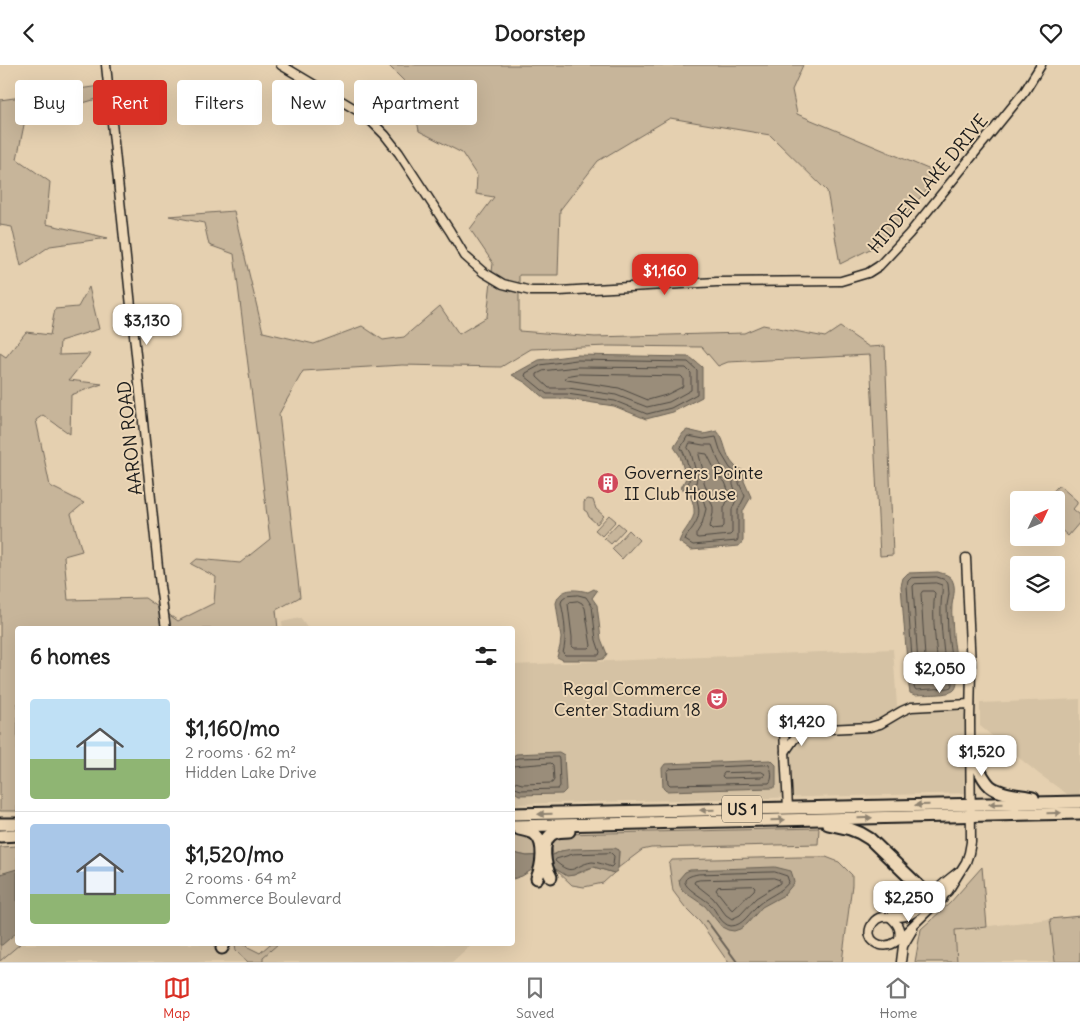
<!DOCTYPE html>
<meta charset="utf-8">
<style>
:root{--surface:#fff;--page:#f2f2f2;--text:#222;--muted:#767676;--line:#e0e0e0;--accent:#d93025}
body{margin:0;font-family:Delius,sans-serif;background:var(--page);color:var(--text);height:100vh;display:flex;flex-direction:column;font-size:19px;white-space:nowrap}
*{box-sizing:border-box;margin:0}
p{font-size:16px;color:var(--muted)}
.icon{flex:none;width:28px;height:28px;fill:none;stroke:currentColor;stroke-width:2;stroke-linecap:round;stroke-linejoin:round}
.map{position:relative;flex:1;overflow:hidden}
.details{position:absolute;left:15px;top:561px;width:500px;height:320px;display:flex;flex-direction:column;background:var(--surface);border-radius:5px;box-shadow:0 5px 20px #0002}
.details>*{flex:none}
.hud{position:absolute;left:15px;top:15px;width:500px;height:45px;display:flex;gap:10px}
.needle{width:32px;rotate:46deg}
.buttons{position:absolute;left:1010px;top:426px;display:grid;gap:10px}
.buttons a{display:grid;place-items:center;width:55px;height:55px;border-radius:5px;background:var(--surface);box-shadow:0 5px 20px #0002;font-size:25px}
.price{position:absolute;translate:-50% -42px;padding:0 11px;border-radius:10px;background:#fff;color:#222;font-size:16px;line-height:32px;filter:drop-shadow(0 1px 2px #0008)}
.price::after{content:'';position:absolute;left:50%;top:30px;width:15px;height:11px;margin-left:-8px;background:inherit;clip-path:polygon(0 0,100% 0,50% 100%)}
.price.selected{background:var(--accent);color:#fff}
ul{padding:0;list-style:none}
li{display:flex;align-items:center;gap:15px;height:125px;padding:0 15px}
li+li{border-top:1px solid var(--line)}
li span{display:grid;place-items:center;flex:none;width:140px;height:100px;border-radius:5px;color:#555}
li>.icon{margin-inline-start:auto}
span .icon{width:60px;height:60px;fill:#fffc;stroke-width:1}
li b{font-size:21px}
h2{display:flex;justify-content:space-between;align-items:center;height:60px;padding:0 15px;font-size:21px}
.tag{padding:0 18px;border-radius:5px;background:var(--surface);box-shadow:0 5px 20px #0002;font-size:18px;line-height:45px}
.tag.selected{background:var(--accent);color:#fff}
header{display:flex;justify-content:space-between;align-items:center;height:65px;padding:0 15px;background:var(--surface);font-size:22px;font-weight:800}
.dock{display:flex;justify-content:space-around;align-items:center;height:70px;border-top:1px solid var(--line);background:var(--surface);font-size:14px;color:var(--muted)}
.dock a{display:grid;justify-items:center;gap:2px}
.dock .selected{color:var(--accent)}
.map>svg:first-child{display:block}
.built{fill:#d5c2a4}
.green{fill:#c7b59a;stroke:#72685b}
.water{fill:#9a8d7a;stroke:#686054}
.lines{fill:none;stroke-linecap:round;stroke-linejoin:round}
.shore{stroke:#4e4942;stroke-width:1}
.stream{stroke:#686054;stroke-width:2}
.tertiary-casing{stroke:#1c1c1c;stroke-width:11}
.trunk-casing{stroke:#1c1c1c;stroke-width:15}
.tertiary{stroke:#edd7b6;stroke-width:8}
.trunk{stroke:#edd7b6;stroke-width:11}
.oneway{fill:#8f8371}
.labels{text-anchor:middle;stroke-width:4;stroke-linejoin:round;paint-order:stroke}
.shield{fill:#edd7b6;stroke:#5b544a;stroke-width:1}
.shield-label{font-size:16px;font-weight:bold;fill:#1c1c1c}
.street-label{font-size:18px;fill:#1c1c1c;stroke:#edd7b6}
.poi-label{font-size:18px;fill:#1c1c1c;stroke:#edd7b6;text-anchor:start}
</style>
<header><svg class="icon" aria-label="back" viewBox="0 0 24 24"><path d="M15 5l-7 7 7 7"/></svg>Doorstep<svg class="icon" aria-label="heart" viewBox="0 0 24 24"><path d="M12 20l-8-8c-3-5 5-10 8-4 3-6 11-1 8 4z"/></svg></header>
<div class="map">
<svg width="1080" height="897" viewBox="0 0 1080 897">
<rect width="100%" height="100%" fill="#e5d0b0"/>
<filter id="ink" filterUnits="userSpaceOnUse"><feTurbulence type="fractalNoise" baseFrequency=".02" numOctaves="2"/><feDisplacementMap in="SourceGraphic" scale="10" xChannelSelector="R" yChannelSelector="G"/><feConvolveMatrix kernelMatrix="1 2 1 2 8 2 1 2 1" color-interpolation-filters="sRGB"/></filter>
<g filter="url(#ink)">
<g class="built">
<path d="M300 553 308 564H283L282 557Z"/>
<path d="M893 584 897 641 902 645 970 639 971 728 513 739 512 600Z"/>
<path d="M1080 634V729H1067L1039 709 980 661V638Z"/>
<path d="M17 781 18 879H235L255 897H0V782Z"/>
<path d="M1050 854 1055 897H957L955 865Z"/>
<path d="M278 879H472L452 897H263V892Z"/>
</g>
<g class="green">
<path d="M388 0H803L792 25 797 49 940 109 882 178 840 199 827 126 770 70 670 53 598 96 560 145 558 210H519V266L595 272 744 268 763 260 825 272 840 262 869 282 885 281 893 490 880 491 870 290 728 297 718 301 702 282 608 281 531 284 501 302 402 300 303 306 279 349 300 532 276 545 278 564H18L17 746H0V288L6 292 26 267 50 270 55 244 78 242 89 222 99 264 60 276 59 290 90 289 69 315 102 319 71 330 70 369 43 350 36 355 50 421 84 438 71 449 82 486 64 491 68 535 145 533 178 556 214 538 216 512 191 499 197 494 240 498 270 474 234 189 209 180 204 158 169 151 234 146 263 267 314 279 362 261 383 275 404 272 440 241 459 269 487 252 493 198 470 164 494 132 476 129 477 111 462 88 419 66 411 23Z"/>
<path d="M100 21V33L25 55 17 94 50 117 46 159 108 173 50 181 21 201 12 162 0 160V35Z"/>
<path d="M1058 421H1060L1077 436V439L1073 444 1080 450V457L1068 471 1057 461 1058 459 1056 457V435H1045Z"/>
<path d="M588 434 593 435 596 444 604 451 597 459 589 452 587 447 584 445V437Z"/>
<path d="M609 450 616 456 602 471 595 465Z"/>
<path d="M618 458 625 464 611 479 604 473Z"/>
<path d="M629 465 639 475 622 494 612 484Z"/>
<path d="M819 763 818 779 651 783 642 785 618 803 619 785 561 786 553 790 551 775 563 769Z"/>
<path d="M513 769C525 769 530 770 538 779L539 790 527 791 513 788Z"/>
<path d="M17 781 18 879H20L0 896V782Z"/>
<path d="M799 792H826L839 797 852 810V820L842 897H728L700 857 685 842 673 826 669 799 672 795Z"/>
<path d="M594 802 614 808 603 818 584 822 572 820 554 803C559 805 565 810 569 810 577 811 586 804 594 802Z"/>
<path d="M982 802 987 862 955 865 957 897H915L921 864 950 838Z"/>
<path d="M1080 851V897H1055L1050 854Z"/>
<path d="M235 879H247L248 882 260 888 270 879H278L263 892V897H248L236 886Z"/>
</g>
<g class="water">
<path d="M577 290 690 292 702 302V332L673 347 646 354 614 341 567 334H545L526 318 512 310 539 295Z"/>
<path d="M687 365 704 369 717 366C726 375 724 390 734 400 736 403 741 405 745 406L744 416 751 432 743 446V476L739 481 691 485 679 477C682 466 696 455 694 444 694 439 691 433 689 428L681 423 686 413 680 391 674 382 683 368Z"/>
<path d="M938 507C944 509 951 510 953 517 956 525 953 532 952 540 951 549 953 561 953 570 954 581 961 616 955 624 951 631 924 629 915 630L910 628 909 622 901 521 903 513 908 508Z"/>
<path d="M594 524 597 526 592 533 597 540 601 574 607 589 603 594 598 595H563L557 592 560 581 561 573 556 538C560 522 575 524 588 527Z"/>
<path d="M559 687 564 690 566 725 562 729 519 730 513 726V691L516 689Z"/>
<path d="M771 695 776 700V721L773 723 666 726 663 723 662 703 665 699Z"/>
<path d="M615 783 619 785 618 803 617 806 614 808 594 802 586 804 574 810 567 811 554 803 549 802 535 803 522 811 513 814V788L527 791 553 790 561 786 572 784Z"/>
<path d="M775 802 791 806 793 812 794 818 784 830 762 842 747 859 740 864 734 866 728 865 722 862 705 841 683 826 680 821 679 814 685 807 690 805Z"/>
<path d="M17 804V867L2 880H0V809Z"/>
</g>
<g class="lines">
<g class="shore">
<path d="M577 295 688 297 697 305V329L671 343 647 349 615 336 567 329H547L525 311 526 308 541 300Z"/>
<path d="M577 302 686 303 691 308V325L669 337 647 342 616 330 568 323H549L537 312V309L543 306Z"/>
<path d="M578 309 681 311 683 313V320L682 322 666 330 648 335 619 323 567 315 565 314 567 311Z"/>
<path d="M688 371 704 374 716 372 721 388 730 403 739 410V418L745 431 738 445V474L737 476 693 480 685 475 686 472C696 458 702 452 697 435 695 428 693 425 688 421 692 409 687 393 681 383Z"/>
<path d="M690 378H692L703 380H712C717 393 721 405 733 413V420L738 431 732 444V468L730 470 698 473 696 472V469L702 459 706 444 700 424 696 419 697 411 691 388 688 383Z"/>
<path d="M700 388 707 389 718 411 725 417 730 430 724 443V461L722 463 712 464 710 462 713 448V442L704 417V409L699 390Z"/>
<path d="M937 512 946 515 948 519 949 529 947 540 948 569 951 592 952 619 951 622 948 623 916 625 914 622 907 521 908 516 911 513Z"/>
<path d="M936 518 942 520C943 528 941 533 941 540 940 564 945 590 946 615L943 617 922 618 919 616 913 521 915 519Z"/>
<path d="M923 526H933L935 528C931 554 937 581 938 607L936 610H929L926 608 921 529Z"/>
<path d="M578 530 586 532 592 541 596 575 600 587 599 590H565L563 588C567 573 565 555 561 538L562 535 567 531Z"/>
<path d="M578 536 582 538 585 543 591 581 589 583H574L572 581V572L568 539 570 537Z"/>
<path d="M512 695 518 693 558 692 559 694 560 721 558 724 521 725 512 722"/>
<path d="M769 700C772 704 773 715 769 718L670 720 668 718 667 706 670 704Z"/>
<path d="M512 701 551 698 553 700 554 715 552 718 522 719 512 716"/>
<path d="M762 707 765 709 763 712 724 713 722 711 724 708Z"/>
<path d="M611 788 614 791 613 800 611 802C605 800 598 797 592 797 573 800 574 813 555 796L556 794 573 789Z"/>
<path d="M775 807 787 811 789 817C781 828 768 831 758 840 750 847 743 861 731 861 721 860 716 845 710 839 701 830 666 815 698 809Z"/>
<path d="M774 813 780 815V818L756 833 740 850 732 854 726 850 713 833 694 818 695 816 699 815Z"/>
<path d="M753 821 755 823 754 825 733 845 731 844 716 825 718 822Z"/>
</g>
<path class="stream" d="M707 856 737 897"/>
<g class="tertiary-casing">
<g id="tertiary">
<path d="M106 0 160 521 166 564"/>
<path d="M281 0 365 50 385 70 399 88 450 166 465 191 483 207 503 219 531 226H559L717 217 841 216 868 208 879 201 909 169 1025 26 1041 0"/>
<path d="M785 687 794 674 806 665"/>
<path d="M788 743 784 666 870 662 880 659 902 646 911 642 970 639"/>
<path d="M958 807C952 812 946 816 940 822 931 830 920 845 909 850 897 856 881 846 873 858 861 874 882 888 897 876L948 826 966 797 969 788 971 777 970 656 971 603 966 493"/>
<path d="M890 852C898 859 901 864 899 874"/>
<path d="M901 897 903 881 913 864"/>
</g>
</g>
<g class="trunk-casing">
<g id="trunk">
<path d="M970 686C976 697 981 713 990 721 1001 730 1020 730 1033 733"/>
<path d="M512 749 1080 737"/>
<path d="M0 759H18"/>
<path d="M828 759 850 764 860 768 870 774 927 829 930 831 941 833"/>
<path d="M512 761 1080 748"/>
<path d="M519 764C524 765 530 766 535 769 546 778 542 802 537 813"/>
<path d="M0 771 18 770"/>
<path d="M551 812C545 802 540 777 552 769 557 766 563 766 569 766"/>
<path d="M222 883 224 879"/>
</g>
</g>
<use href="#tertiary" class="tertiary"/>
<use href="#trunk" class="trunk"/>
</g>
<defs><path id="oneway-solid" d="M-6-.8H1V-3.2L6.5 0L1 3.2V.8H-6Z" transform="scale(1.25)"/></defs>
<g class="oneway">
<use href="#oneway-solid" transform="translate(996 739) rotate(179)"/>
<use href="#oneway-solid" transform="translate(922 740) rotate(179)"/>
<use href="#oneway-solid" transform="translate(707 745) rotate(179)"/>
<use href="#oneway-solid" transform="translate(1054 748) rotate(-1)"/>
<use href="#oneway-solid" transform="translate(545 749) rotate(179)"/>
<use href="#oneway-solid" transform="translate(865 753) rotate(-1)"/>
<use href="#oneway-solid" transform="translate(778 755) rotate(-1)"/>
</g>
</g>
<defs>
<g id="building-disc" transform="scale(1.125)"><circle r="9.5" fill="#d1495b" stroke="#edd7b6"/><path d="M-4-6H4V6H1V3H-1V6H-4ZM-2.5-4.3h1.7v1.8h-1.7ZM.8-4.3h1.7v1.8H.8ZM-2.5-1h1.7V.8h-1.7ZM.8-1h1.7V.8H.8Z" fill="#fff"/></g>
<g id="theatre-disc" transform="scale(1.125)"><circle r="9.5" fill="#d1495b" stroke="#edd7b6"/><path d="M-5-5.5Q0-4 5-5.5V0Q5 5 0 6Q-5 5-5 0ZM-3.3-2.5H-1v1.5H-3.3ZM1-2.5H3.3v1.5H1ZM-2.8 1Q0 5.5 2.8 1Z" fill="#fff"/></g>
</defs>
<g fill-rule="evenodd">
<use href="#building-disc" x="608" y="418"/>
<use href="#theatre-disc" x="717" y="634"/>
</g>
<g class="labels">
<rect class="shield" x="722" y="730.5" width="40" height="27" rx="4"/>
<g class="shield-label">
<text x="742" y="750">US 1</text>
</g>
<g class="street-label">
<text transform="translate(928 119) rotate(-50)" y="6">HIDDEN LAKE DRIVE</text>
<text transform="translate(130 373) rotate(-96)" y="6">AARON ROAD</text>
</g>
<g class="poi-label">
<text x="624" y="414">Governers Pointe<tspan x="624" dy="21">II Club House</tspan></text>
<text x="701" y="630" text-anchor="end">Regal Commerce<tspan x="701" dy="21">Center Stadium 18</tspan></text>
</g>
</g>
</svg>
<div class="buttons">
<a><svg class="needle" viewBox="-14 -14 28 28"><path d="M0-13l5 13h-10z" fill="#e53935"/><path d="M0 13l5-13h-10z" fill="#767676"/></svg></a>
<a><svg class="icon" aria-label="layers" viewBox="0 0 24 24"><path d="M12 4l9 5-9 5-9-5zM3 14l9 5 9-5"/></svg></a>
</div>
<b class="price selected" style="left:665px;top:231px">$1,160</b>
<b class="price" style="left:147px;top:281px">$3,130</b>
<b class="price" style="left:940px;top:629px">$2,050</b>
<b class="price" style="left:802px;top:682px">$1,420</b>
<b class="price" style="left:982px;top:712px">$1,520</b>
<b class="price" style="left:909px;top:858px">$2,250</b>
<div class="hud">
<a class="tag">Buy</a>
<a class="tag selected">Rent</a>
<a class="tag">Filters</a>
<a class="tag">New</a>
<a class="tag">Apartment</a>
</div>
<section class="details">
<h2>6 homes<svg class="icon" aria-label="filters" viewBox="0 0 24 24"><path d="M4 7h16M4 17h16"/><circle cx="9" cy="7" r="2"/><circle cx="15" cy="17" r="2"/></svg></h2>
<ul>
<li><span style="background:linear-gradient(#bfe0f5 60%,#8fb573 0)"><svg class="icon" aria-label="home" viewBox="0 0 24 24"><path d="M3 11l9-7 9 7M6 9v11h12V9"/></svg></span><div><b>$1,160/mo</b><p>2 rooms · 62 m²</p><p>Hidden Lake Drive</p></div></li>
<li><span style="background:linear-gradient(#a9c7e8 70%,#8fb573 0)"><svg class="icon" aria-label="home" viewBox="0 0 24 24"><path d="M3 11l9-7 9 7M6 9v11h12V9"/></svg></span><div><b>$1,520/mo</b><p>2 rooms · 64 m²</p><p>Commerce Boulevard</p></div></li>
</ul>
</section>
</div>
<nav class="dock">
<a class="selected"><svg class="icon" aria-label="map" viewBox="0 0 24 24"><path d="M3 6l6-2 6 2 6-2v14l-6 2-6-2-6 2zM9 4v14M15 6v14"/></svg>Map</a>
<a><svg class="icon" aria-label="saved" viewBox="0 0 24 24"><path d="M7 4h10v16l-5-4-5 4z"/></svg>Saved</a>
<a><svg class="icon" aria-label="home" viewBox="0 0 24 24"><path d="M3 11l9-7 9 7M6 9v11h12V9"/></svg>Home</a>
</nav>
